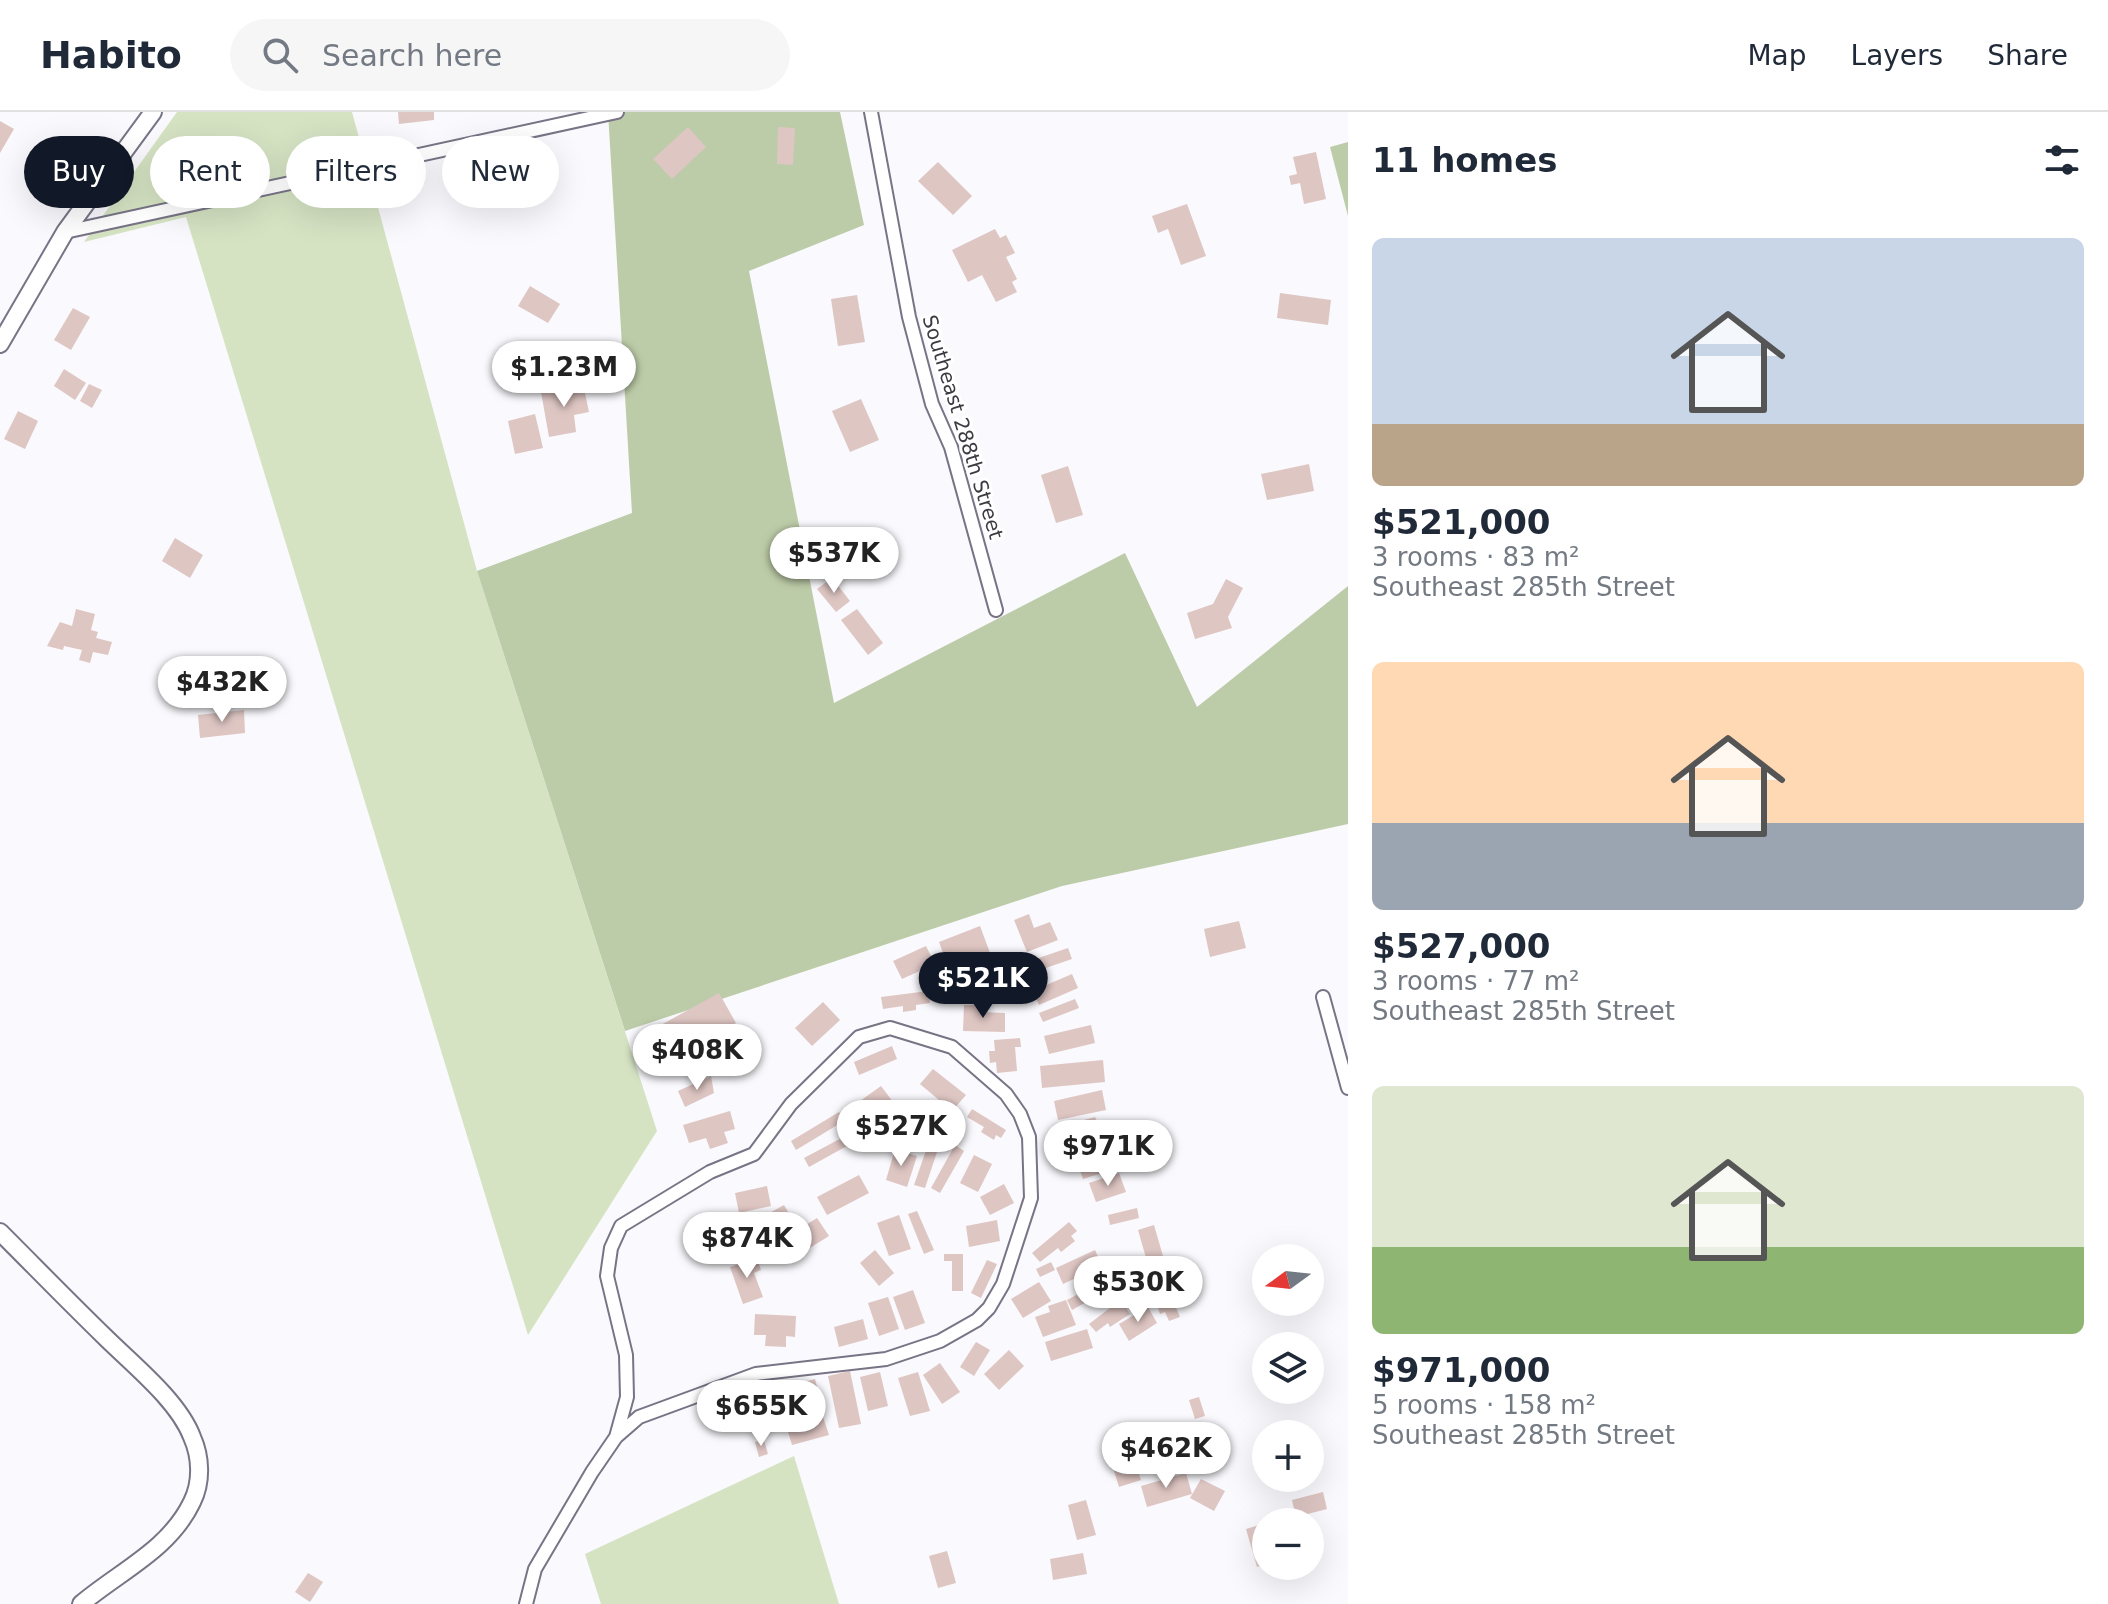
<!DOCTYPE html>
<meta charset="utf-8">
<style>
:root{--surface:#fff;--page:#f6f6f7;--text:#1f2937;--muted:#747a83;--line:#e0e1e3;--accent:#111827}
body{margin:0;font-family:"DejaVu Sans",sans-serif;background:var(--page);color:var(--text);height:100vh;display:flex;flex-direction:column;font-size:30px;white-space:nowrap}
*{box-sizing:border-box;margin:0}
p{font-size:26px;color:var(--muted)}
.icon{flex:none;width:44px;height:44px;fill:none;stroke:currentColor;stroke-width:2;stroke-linecap:round;stroke-linejoin:round}
.map{position:relative;flex:1;overflow:hidden}
.panel{display:flex;flex-direction:column;background:var(--surface);width:760px}
.panel>*{flex:none}
.guide{position:absolute;left:24px;top:24px;width:760px;height:72px;display:flex;gap:16px}
.needle{width:52px;rotate:255deg}
.controls{position:absolute;left:1252px;top:1132px;display:grid;gap:16px}
.controls a{display:grid;place-items:center;width:72px;height:72px;border-radius:50%;background:var(--surface);box-shadow:0 8px 32px #0002;font-size:40px}
.price{position:absolute;translate:-50% -68px;padding:0 18px;border-radius:28px;background:#fff;color:#222;font-size:26px;line-height:52px;filter:drop-shadow(0 2px 4px #0008)}
.price::after{content:'';position:absolute;left:50%;top:48px;width:24px;height:18px;margin-left:-12px;background:inherit;clip-path:polygon(0 0,100% 0,50% 100%)}
.price.selected{background:var(--accent);color:#fff}
ul{padding:0;list-style:none}
li{display:grid;align-content:center;gap:16px;height:424px;padding:0 24px}
li span{display:grid;place-items:center;height:248px;border-radius:12px;color:#555}
li>.icon{margin-inline-start:auto}
span .icon{width:144px;height:144px;fill:#fffc;stroke-width:1}
li b{font-size:34px}
h2{display:flex;justify-content:space-between;align-items:center;height:96px;padding:0 24px;font-size:34px}
.tag{padding:0 28px;border-radius:36px;background:var(--surface);box-shadow:0 8px 32px #0002;font-size:28px;line-height:72px}
.tag.selected{background:var(--accent);color:#fff}
header{display:flex;align-items:center;gap:48px;box-sizing:border-box;height:112px;padding:0 40px;background:var(--surface);border-bottom:2px solid var(--line)}
header strong{font-size:38px}
nav{display:flex;gap:44px;margin-inline-start:auto;font-size:28px}
.search{width:560px;height:72px;background:var(--page);display:flex;align-items:center;gap:20px;box-sizing:border-box;padding:0 28px;border-radius:44px;color:var(--muted);font-size:30px}
main{display:flex;flex:1;min-height:0}
.map>svg:first-child{display:block}
.green{fill:#d5e3c3}
.forest{fill:#bdcca8}
.building{fill:#dec6c3}
.lines{fill:none;stroke-linecap:round;stroke-linejoin:round}
.street-casing{stroke:#787486;stroke-width:16}
.secondary-casing{stroke:#787486;stroke-width:20}
.street{stroke:#fff;stroke-width:12}
.secondary{stroke:#fff;stroke-width:16}
.labels{text-anchor:middle;stroke-width:6;stroke-linejoin:round;paint-order:stroke}
.street-label{font-size:20px;fill:#3c3b43;stroke:#fff}
</style>
<header>
<strong>Habito</strong>
<div class="search"><svg class="icon" aria-label="search" viewBox="0 0 24 24"><circle cx="10" cy="10" r="6"/><path d="M15 15l6 6"/></svg>Search here</div>
<nav><a>Map</a><a>Layers</a><a>Share</a></nav>
</header>
<main>
<div class="map">
<svg width="1348" height="1492" viewBox="0 0 1348 1492">
<rect width="100%" height="100%" fill="#faf9fd"/>
<g class="green">
<path d="M177 0H352L477 459 657 1019 528 1223 186 105 84 130Z"/>
<path d="M794 1344 839 1492H601L585 1442Z"/>
</g>
<g class="forest">
<path d="M608 0H840L864 113 749 159 834 591 1125 441 1197 595 1348 474V712L1062 774 625 919 477 459 632 401Z"/>
<path d="M1348 30V104L1330 35Z"/>
</g>
<g class="building">
<path d="M398 0H434V8L399 12Z"/>
<path d="M0 9 14 17 0 41Z"/>
<path d="M688 15 706 35 672 67 653 47Z"/>
<path d="M778 15 795 16 793 53 777 52Z"/>
<path d="M1316 40 1326 87 1304 92 1300 71 1291 73 1289 64 1297 62 1293 45Z"/>
<path d="M938 50 972 84 953 103 918 69Z"/>
<path d="M1187 92 1206 144 1181 153 1168 117 1158 121 1152 104Z"/>
<path d="M995 117 1000 126 1006 123 1015 141 1006 145 1017 167 1012 170 1017 180 996 190 982 163 968 170 952 138Z"/>
<path d="M530 174 560 192 548 211 518 194Z"/>
<path d="M1280 181 1331 188 1328 213 1277 206Z"/>
<path d="M857 183 865 230 838 234 831 187Z"/>
<path d="M73 196 90 205 71 238 54 228Z"/>
<path d="M64 257 86 271 75 288 54 274Z"/>
<path d="M89 272 102 278 92 296 80 289Z"/>
<path d="M583 272 589 300 574 303 576 320 549 325 541 280Z"/>
<path d="M861 287 879 328 850 340 832 299Z"/>
<path d="M18 299 38 309 25 337 4 327Z"/>
<path d="M535 302 543 336 515 342 508 309Z"/>
<path d="M1309 352 1314 379 1267 388 1261 362Z"/>
<path d="M1068 354 1083 403 1056 411 1041 363Z"/>
<path d="M175 426 203 443 190 466 162 449Z"/>
<path d="M832 466 850 489 836 500 817 477Z"/>
<path d="M1226 467 1243 476 1228 505 1232 516 1195 527 1187 501 1213 492Z"/>
<path d="M76 497 95 502 91 518 98 520 96 526 112 530 108 543 93 540 90 551 79 548 82 538 64 534 63 538 47 534 60 510 72 514Z"/>
<path d="M857 497 883 531 868 543 841 508Z"/>
<path d="M244 598 245 621 200 626 198 603Z"/>
<path d="M1029 802 1034 816 1050 810 1058 828 1027 840 1014 808Z"/>
<path d="M1239 809 1246 836 1210 845 1204 817Z"/>
<path d="M980 814 993 849 960 861 958 855 949 858 939 830Z"/>
<path d="M926 834 935 852 902 867 893 849Z"/>
<path d="M1068 836 1072 847 1028 862 1024 851Z"/>
<path d="M984 859 993 876 962 892 954 874Z"/>
<path d="M1072 862 1078 876 1039 893 1034 882 1046 877 1044 874Z"/>
<path d="M928 879 930 891 916 893V898L903 900V894L883 897 881 885Z"/>
<path d="M719 881 736 911 694 934 684 916 648 936 641 924Z"/>
<path d="M1075 887 1079 896 1043 910 1039 901Z"/>
<path d="M823 890 840 908 812 934 795 916Z"/>
<path d="M964 893H981L980 900 1005 901V920L963 919Z"/>
<path d="M1091 913 1095 931 1049 942 1044 924Z"/>
<path d="M1020 926 1021 935H1015L1017 959 997 961 996 950 990 951 989 939H995L994 928Z"/>
<path d="M892 934 897 947 859 963 854 950Z"/>
<path d="M1103 948 1105 970 1042 976 1040 954Z"/>
<path d="M933 957 966 983 952 999 920 972Z"/>
<path d="M711 964 714 981 685 995 678 979Z"/>
<path d="M881 974 893 990 859 1016 846 999Z"/>
<path d="M1102 978 1106 998 1058 1008 1054 989Z"/>
<path d="M972 997 1006 1018 1001 1026 996 1023 994 1028 981 1020 984 1015 967 1005Z"/>
<path d="M730 999 735 1017 724 1020 728 1031 710 1037 706 1026 689 1031 683 1013Z"/>
<path d="M839 1000 844 1009 796 1038 791 1029Z"/>
<path d="M1095 1005 1098 1011 1102 1010 1109 1030 1078 1040 1071 1020 1087 1015 1084 1008Z"/>
<path d="M849 1022 854 1030 809 1055 804 1046Z"/>
<path d="M930 1027 940 1031 925 1076 914 1073Z"/>
<path d="M955 1033 964 1039 940 1081 931 1076Z"/>
<path d="M1115 1036 1121 1055 1083 1067 1077 1049Z"/>
<path d="M895 1037 917 1044 907 1075 886 1068Z"/>
<path d="M974 1043 992 1052 978 1080 960 1071Z"/>
<path d="M1119 1061 1126 1080 1096 1090 1089 1071Z"/>
<path d="M859 1063 869 1081 827 1103 817 1085Z"/>
<path d="M1004 1072 1014 1091 990 1103 980 1085Z"/>
<path d="M767 1074 771 1094 739 1101 735 1081Z"/>
<path d="M784 1093 794 1110 766 1126 755 1109Z"/>
<path d="M1137 1096 1139 1106 1110 1113 1108 1103Z"/>
<path d="M917 1099 934 1138 924 1142 908 1102Z"/>
<path d="M899 1103 911 1137 889 1144 877 1111Z"/>
<path d="M817 1106 829 1124 792 1147 780 1129Z"/>
<path d="M997 1108 1000 1129 969 1135 966 1114Z"/>
<path d="M1069 1110 1077 1119 1071 1124 1075 1129 1061 1140 1058 1136 1040 1150 1032 1141Z"/>
<path d="M1154 1113 1165 1151 1149 1156 1138 1118Z"/>
<path d="M875 1138 894 1161 879 1174 860 1151Z"/>
<path d="M1095 1138 1102 1154 1091 1159 1094 1166 1083 1171 1080 1164 1063 1172 1056 1156Z"/>
<path d="M944 1142H963V1179H952V1149H944Z"/>
<path d="M757 1146 761 1158 754 1161 763 1185 743 1192 730 1155Z"/>
<path d="M987 1148 997 1152 981 1186 971 1181Z"/>
<path d="M1051 1150 1055 1158 1040 1165 1036 1157Z"/>
<path d="M1110 1165 1120 1185 1105 1193 1099 1183 1072 1198 1067 1188Z"/>
<path d="M1164 1166 1180 1205 1169 1209 1165 1200 1160 1202 1157 1193 1162 1191 1154 1170Z"/>
<path d="M1039 1170 1051 1189 1023 1206 1011 1187Z"/>
<path d="M913 1178 925 1211 905 1218 893 1185Z"/>
<path d="M1127 1183 1133 1191 1126 1196 1130 1202 1110 1215 1108 1211 1096 1220 1089 1212Z"/>
<path d="M888 1185 899 1217 879 1224 868 1191Z"/>
<path d="M1066 1188 1076 1213 1043 1225 1035 1205 1050 1200 1048 1194Z"/>
<path d="M1148 1195 1157 1211 1129 1229 1119 1212Z"/>
<path d="M755 1202 796 1204 795 1225 786 1224V1235L765 1234 766 1223H754Z"/>
<path d="M863 1207 868 1227 839 1235 834 1215Z"/>
<path d="M1087 1217 1093 1236 1051 1249 1045 1230Z"/>
<path d="M976 1230 990 1238 974 1264 960 1255Z"/>
<path d="M1009 1238 1024 1254 999 1278 984 1262Z"/>
<path d="M940 1251 960 1280 942 1292 923 1263Z"/>
<path d="M850 1259 861 1312 839 1316 828 1264Z"/>
<path d="M880 1260 888 1294 868 1299 860 1265Z"/>
<path d="M918 1260 930 1299 910 1304 898 1266Z"/>
<path d="M815 1267 821 1289 782 1300 775 1278Z"/>
<path d="M1199 1285 1205 1304 1195 1307 1189 1288Z"/>
<path d="M822 1302 829 1323 792 1333 786 1313Z"/>
<path d="M764 1328 768 1342 759 1345 755 1330Z"/>
<path d="M1136 1352 1141 1368 1119 1375 1114 1359Z"/>
<path d="M1186 1361 1192 1382 1147 1395 1141 1374Z"/>
<path d="M1201 1367 1225 1379 1214 1399 1190 1386Z"/>
<path d="M1323 1380 1327 1397 1296 1405 1292 1388Z"/>
<path d="M1086 1388 1096 1423 1077 1428 1068 1393Z"/>
<path d="M1266 1411V1452L1257 1455 1246 1417Z"/>
<path d="M947 1439 956 1471 938 1476 929 1444Z"/>
<path d="M1083 1441 1087 1462 1053 1468 1050 1447Z"/>
<path d="M308 1461 323 1470 310 1490 295 1480Z"/>
</g>
<g class="lines">
<g class="street-casing">
<g id="street">
<path d="M871 0 909 205 932 292 951 335 996 498"/>
<path d="M65 120 617 0"/>
<path d="M1323 885 1348 976"/>
<path d="M526 1492 535 1457 592 1360 616 1325 639 1305 756 1262 886 1247 940 1229 977 1208 989 1196 1003 1172 1031 1086 1029 1025 1020 1002 1006 982 952 935 890 916 859 925 791 992 754 1042 710 1060 621 1114 611 1136 607 1164 626 1243 627 1285 616 1325"/>
</g>
</g>
<g class="secondary-casing">
<g id="secondary">
<path d="M0 232 65 120 153 0"/>
<path d="M0 1120C35 1155 69 1190 104 1224 131 1251 178 1288 192 1325 201 1345 202 1370 192 1390 169 1438 120 1459 81 1492"/>
</g>
</g>
<use href="#street" class="street"/>
<use href="#secondary" class="secondary"/>
</g>
<g class="labels">
<g class="street-label">
<text transform="translate(963 315) rotate(73)" y="7">Southeast 288th Street</text>
</g>
</g>
</svg>
<div class="controls">
<a><svg class="needle" viewBox="-14 -14 28 28"><path d="M0-13l5 13h-10z" fill="#e53935"/><path d="M0 13l5-13h-10z" fill="#747a83"/></svg></a>
<a><svg class="icon" aria-label="layers" viewBox="0 0 24 24"><path d="M12 4l9 5-9 5-9-5zM3 14l9 5 9-5"/></svg></a>
<a>+</a>
<a>−</a>
</div>
<b class="price" style="left:564px;top:297px">$1.23M</b>
<b class="price" style="left:834px;top:483px">$537K</b>
<b class="price" style="left:222px;top:612px">$432K</b>
<b class="price selected" style="left:983px;top:908px">$521K</b>
<b class="price" style="left:697px;top:980px">$408K</b>
<b class="price" style="left:901px;top:1056px">$527K</b>
<b class="price" style="left:1108px;top:1076px">$971K</b>
<b class="price" style="left:747px;top:1168px">$874K</b>
<b class="price" style="left:1138px;top:1212px">$530K</b>
<b class="price" style="left:761px;top:1336px">$655K</b>
<b class="price" style="left:1166px;top:1378px">$462K</b>
<div class="guide">
<a class="tag selected">Buy</a>
<a class="tag">Rent</a>
<a class="tag">Filters</a>
<a class="tag">New</a>
</div>
</div>
<section class="panel">
<h2>11 homes<svg class="icon" aria-label="filters" viewBox="0 0 24 24"><path d="M4 7h16M4 17h16"/><circle cx="9" cy="7" r="2"/><circle cx="15" cy="17" r="2"/></svg></h2>
<ul>
<li><span style="background:linear-gradient(#c9d6e8 75%,#b9a48a 0)"><svg class="icon" aria-label="home" viewBox="0 0 24 24"><path d="M3 11l9-7 9 7M6 9v11h12V9"/></svg></span><div><b>$521,000</b><p>3 rooms · 83 m²</p><p>Southeast 285th Street</p></div></li>
<li><span style="background:linear-gradient(#ffd9b3 65%,#9aa5b1 0)"><svg class="icon" aria-label="home" viewBox="0 0 24 24"><path d="M3 11l9-7 9 7M6 9v11h12V9"/></svg></span><div><b>$527,000</b><p>3 rooms · 77 m²</p><p>Southeast 285th Street</p></div></li>
<li><span style="background:linear-gradient(#dfe7d0 65%,#8fb573 0)"><svg class="icon" aria-label="home" viewBox="0 0 24 24"><path d="M3 11l9-7 9 7M6 9v11h12V9"/></svg></span><div><b>$971,000</b><p>5 rooms · 158 m²</p><p>Southeast 285th Street</p></div></li>
</ul>
</section>
</main>
